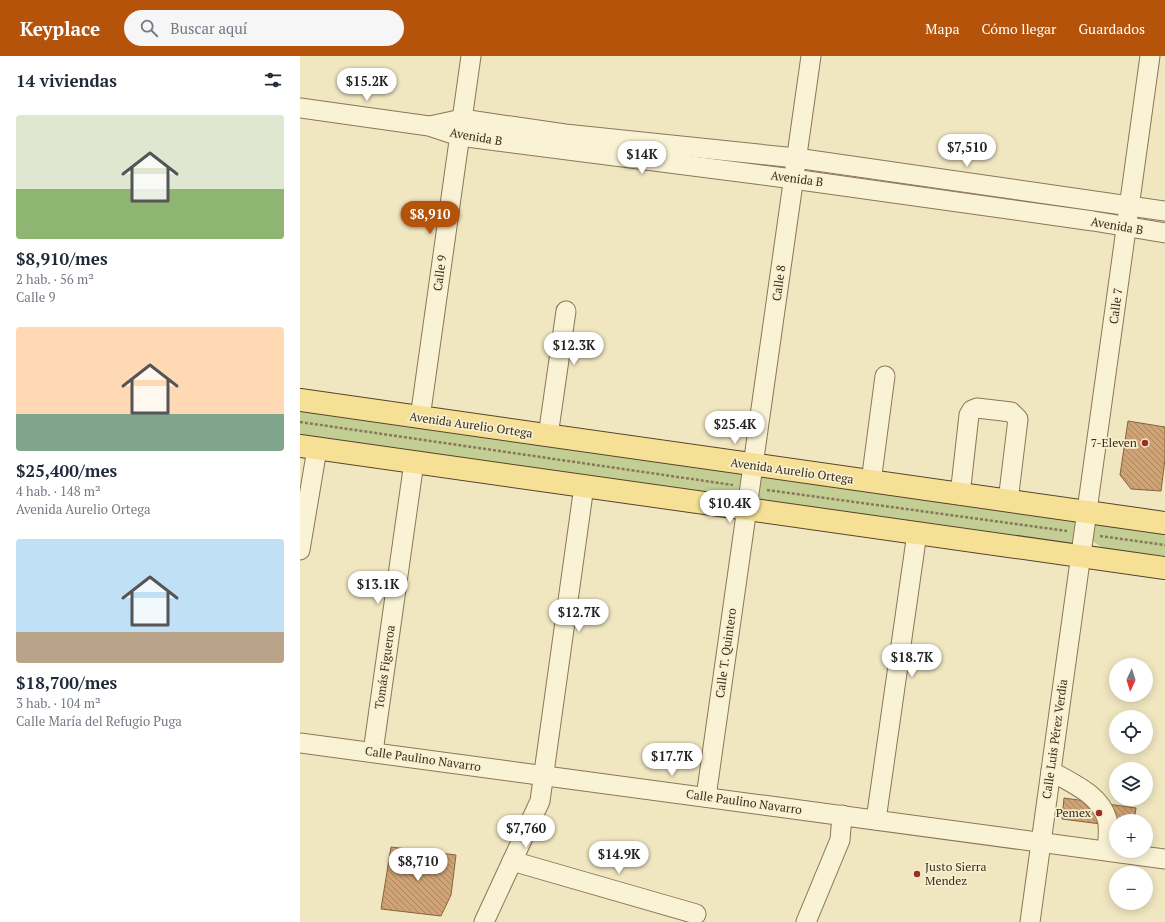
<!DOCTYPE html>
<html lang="es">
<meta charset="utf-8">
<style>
:root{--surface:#fff;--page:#f6f6f7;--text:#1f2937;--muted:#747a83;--accent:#b45309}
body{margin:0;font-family:"PT Serif",serif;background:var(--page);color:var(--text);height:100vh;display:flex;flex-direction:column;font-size:15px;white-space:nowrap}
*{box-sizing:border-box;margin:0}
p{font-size:13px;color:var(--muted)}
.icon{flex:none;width:22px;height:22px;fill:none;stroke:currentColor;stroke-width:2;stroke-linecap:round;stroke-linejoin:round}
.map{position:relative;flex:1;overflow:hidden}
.panel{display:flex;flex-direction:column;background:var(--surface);width:300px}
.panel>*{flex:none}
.needle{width:26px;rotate:184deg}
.buttons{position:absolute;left:809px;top:602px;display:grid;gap:8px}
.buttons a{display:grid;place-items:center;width:44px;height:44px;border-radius:50%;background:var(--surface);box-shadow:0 2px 10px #0003;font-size:20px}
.price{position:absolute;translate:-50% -34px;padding:0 9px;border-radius:14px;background:#fff;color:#222;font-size:13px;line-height:26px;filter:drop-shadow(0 1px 2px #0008)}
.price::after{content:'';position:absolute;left:50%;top:24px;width:12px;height:9px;margin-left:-6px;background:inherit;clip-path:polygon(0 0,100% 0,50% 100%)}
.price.current{background:var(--accent);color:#fff}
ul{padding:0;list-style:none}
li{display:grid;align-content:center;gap:8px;height:212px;padding:0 16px}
li span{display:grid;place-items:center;height:124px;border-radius:4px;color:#555}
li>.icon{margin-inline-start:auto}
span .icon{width:72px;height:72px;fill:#fffc;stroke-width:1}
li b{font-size:17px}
h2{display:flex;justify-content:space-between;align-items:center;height:48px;padding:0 16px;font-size:17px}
header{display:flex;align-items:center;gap:24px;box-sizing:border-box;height:56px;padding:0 20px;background:var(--accent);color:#fff}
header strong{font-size:19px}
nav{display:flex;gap:22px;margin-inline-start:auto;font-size:14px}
.search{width:280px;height:36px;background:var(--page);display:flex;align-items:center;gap:10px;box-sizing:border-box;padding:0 14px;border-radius:22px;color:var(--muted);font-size:15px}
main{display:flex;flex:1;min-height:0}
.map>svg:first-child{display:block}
.green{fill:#c2ce94}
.building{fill:url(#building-back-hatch);stroke:#8a623c}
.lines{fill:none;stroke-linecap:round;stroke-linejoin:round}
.minor-casing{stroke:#8a7757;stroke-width:21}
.major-casing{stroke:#57442c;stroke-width:24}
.path{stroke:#8a7757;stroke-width:2.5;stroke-dasharray:3 2;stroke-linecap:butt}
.minor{stroke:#faf2d4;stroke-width:19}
.major{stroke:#f5e096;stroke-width:22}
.poi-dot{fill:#9b2f25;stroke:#f7efd0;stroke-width:1.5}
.labels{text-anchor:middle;stroke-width:3.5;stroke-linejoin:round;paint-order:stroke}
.street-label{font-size:12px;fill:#392d1c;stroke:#f7efd0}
.poi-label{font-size:12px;fill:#392d1c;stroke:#f7efd0;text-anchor:end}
</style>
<header>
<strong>Keyplace</strong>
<div class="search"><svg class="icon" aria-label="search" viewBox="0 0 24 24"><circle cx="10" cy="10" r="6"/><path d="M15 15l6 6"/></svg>Buscar aquí</div>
<nav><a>Mapa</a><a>Cómo llegar</a><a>Guardados</a></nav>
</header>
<main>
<section class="panel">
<h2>14 viviendas<svg class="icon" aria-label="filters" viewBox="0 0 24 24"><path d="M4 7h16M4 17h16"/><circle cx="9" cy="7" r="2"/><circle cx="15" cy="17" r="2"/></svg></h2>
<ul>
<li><span style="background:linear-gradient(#dfe7d0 60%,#8fb573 0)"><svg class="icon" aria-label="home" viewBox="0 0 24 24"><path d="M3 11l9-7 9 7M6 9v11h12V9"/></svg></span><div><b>$8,910/mes</b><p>2 hab. · 56 m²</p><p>Calle 9</p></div></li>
<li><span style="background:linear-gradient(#ffd9b3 70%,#7fa58c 0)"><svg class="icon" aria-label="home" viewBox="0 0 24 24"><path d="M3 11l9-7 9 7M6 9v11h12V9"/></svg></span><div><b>$25,400/mes</b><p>4 hab. · 148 m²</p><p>Avenida Aurelio Ortega</p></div></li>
<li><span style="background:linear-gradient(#bfe0f5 75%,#b9a48a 0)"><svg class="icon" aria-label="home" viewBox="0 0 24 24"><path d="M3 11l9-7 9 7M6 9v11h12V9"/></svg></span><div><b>$18,700/mes</b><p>3 hab. · 104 m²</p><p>Calle María del Refugio Puga</p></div></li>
</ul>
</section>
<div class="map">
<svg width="865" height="866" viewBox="0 0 865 866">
<defs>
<pattern id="building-back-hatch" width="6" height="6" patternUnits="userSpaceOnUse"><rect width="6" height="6" fill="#d0a374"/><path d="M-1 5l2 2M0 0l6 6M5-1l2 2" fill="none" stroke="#aa855e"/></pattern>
</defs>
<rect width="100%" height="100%" fill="#f0e6c0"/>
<g class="green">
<path d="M0 346 785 457 787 476 769 493 0 386Z"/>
<path d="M794 463 865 468V500L803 492 792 485Z"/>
</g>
<g class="building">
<path d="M828 365 865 371V403L861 435 831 433 820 419Z"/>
<path d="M764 742 836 752 834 765H816V770L762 763Z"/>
<path d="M91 791 156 799 151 839 141 860 81 853Z"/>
</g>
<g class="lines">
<g class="minor-casing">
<g id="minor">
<path d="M0 52 129 70 159 80 493 123 793 165 865 177"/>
<path d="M130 70 162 63 265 78 496 102 865 155"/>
<path d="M120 362 171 0"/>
<path d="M248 380 266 255"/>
<path d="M571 426 585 320"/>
<path d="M660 439 669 359 672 354 677 352 711 356 718 363 708 445"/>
<path d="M0 494 17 393"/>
<path d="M0 687 865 803"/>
<path d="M73 696 114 406"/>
<path d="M751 715C771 727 800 738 807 763 810 772 807 785 808 795"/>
<path d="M406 741 511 0"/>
<path d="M576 764 617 477"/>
<path d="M212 805 396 858"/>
<path d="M184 866 240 745 284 430"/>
<path d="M506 866 540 784 542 759"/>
<path d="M730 866 850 0"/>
</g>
</g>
<g class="major-casing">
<g id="major">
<path d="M0 344 865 467"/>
<path d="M0 390 865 512"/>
</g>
</g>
<g class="path">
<path d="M0 366 433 429"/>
<path d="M467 434 767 475"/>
<path d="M800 480 865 489"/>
</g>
<use href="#minor" class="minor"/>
<use href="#major" class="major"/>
</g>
<g class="poi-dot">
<circle cx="845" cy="387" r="4"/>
<circle cx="799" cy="757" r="4"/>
<circle cx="617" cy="818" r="4"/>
</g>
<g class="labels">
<g class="street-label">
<text transform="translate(176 81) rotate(10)" y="4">Avenida B</text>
<text transform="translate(497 123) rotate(8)" y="4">Avenida B</text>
<text transform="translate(817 170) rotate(10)" y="4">Avenida B</text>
<text transform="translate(140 217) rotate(-82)" y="4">Calle 9</text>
<text transform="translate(479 227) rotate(-82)" y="4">Calle 8</text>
<text transform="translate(816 250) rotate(-82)" y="4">Calle 7</text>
<text transform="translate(171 369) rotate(8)" y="4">Avenida Aurelio Ortega</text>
<text transform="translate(492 415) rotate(8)" y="4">Avenida Aurelio Ortega</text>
<text transform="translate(426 597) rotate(-82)" y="4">Calle T. Quintero</text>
<text transform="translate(85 611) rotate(-82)" y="4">Tomás Figueroa</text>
<text transform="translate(755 683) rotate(-82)" y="4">Calle Luis Pérez Verdia</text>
<text transform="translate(123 703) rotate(8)" y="4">Calle Paulino Navarro</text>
<text transform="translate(444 746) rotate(8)" y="4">Calle Paulino Navarro</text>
</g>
<g class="poi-label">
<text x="837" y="391">7-Eleven</text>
<text x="791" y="761">Pemex</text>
<text x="625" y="815" text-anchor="start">Justo Sierra<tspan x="625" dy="14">Mendez</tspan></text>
</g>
</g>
</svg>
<div class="buttons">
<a><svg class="needle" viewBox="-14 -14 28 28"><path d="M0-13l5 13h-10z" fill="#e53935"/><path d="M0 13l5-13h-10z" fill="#747a83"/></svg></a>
<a><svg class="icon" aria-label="locate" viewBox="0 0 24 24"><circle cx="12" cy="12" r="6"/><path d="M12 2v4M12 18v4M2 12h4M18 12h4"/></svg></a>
<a><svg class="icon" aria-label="layers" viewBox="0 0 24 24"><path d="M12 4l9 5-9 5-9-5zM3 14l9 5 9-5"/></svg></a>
<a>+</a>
<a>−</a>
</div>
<b class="price" style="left:67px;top:46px">$15.2K</b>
<b class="price" style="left:667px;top:112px">$7,510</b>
<b class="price" style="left:342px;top:119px">$14K</b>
<b class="price current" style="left:130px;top:179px">$8,910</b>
<b class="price" style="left:274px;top:310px">$12.3K</b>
<b class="price" style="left:435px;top:389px">$25.4K</b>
<b class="price" style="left:430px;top:468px">$10.4K</b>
<b class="price" style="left:78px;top:549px">$13.1K</b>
<b class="price" style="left:279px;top:577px">$12.7K</b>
<b class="price" style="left:612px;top:622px">$18.7K</b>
<b class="price" style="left:372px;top:721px">$17.7K</b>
<b class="price" style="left:226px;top:793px">$7,760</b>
<b class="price" style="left:319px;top:819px">$14.9K</b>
<b class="price" style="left:118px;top:826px">$8,710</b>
</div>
</main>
